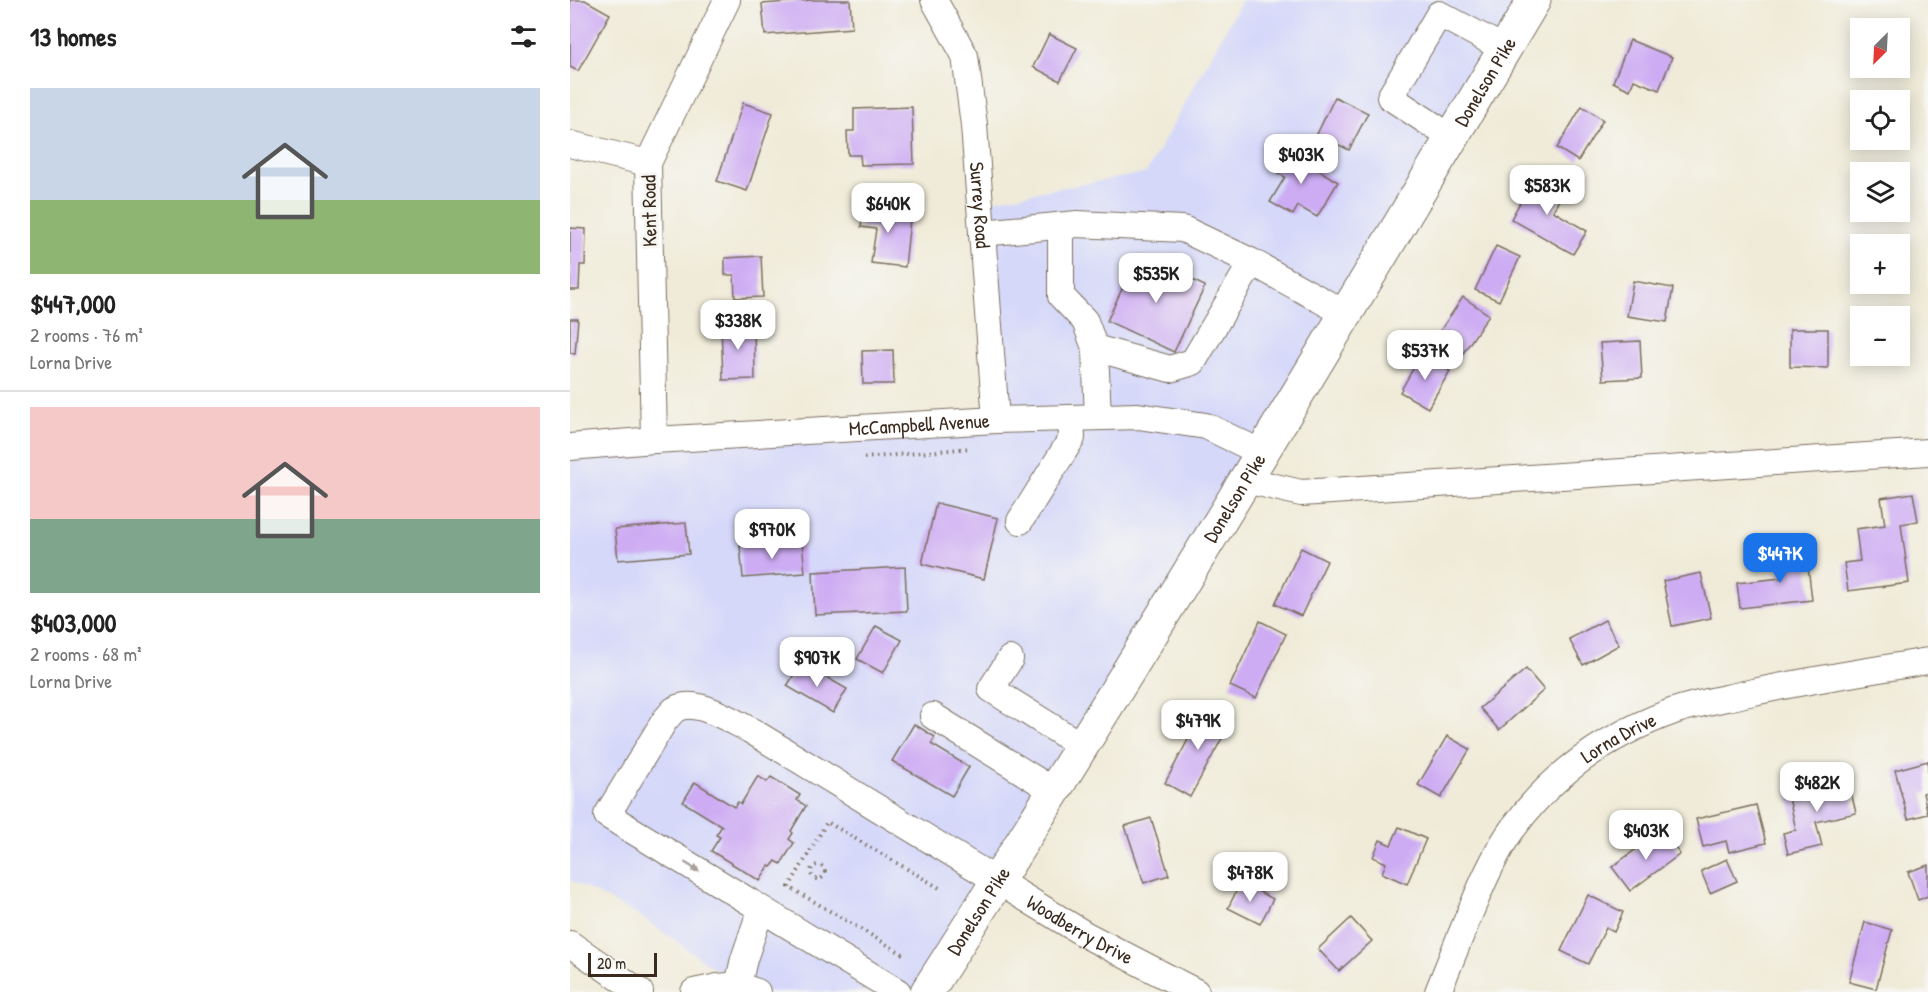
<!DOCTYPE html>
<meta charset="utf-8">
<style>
:root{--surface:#fff;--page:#f2f2f2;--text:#222;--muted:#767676;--line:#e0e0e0;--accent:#1a73e8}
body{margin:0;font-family:"Patrick Hand",sans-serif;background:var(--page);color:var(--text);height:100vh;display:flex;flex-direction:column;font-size:22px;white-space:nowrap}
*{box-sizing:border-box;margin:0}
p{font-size:20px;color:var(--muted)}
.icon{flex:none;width:33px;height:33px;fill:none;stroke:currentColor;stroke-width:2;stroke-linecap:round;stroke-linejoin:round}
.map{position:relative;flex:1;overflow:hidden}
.sheet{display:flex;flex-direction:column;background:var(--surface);width:570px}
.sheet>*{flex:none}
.needle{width:39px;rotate:204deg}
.buttons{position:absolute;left:1280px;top:18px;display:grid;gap:12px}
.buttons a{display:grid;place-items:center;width:60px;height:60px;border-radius:0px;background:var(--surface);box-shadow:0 3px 15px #0003;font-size:30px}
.scale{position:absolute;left:18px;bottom:15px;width:69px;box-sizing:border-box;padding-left:6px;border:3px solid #3b2a1e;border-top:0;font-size:16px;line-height:21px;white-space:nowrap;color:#3b2a1e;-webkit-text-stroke:4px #f6f6f2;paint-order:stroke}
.price{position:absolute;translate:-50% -51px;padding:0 14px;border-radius:12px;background:#fff;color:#222;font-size:20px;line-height:39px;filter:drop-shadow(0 2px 3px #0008)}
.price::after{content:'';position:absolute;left:50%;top:36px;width:18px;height:14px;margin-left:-9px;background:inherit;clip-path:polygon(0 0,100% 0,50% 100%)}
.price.on{background:var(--accent);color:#fff}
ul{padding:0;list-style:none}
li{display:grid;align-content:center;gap:12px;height:318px;padding:0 30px}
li+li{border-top:2px solid var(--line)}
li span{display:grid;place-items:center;height:186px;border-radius:0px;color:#555}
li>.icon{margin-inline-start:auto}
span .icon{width:108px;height:108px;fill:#fffc;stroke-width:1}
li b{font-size:26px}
h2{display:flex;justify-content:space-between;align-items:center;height:72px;padding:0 30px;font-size:26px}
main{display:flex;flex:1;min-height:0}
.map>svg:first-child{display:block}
.built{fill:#d5d8f9}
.building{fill:#cdacf3}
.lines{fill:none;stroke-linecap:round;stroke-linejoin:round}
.minor-casing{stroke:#7a6e5f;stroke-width:28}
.major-casing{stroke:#7a6e5f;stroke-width:35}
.path{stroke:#7a6e5f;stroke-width:4;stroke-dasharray:1.5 4.5;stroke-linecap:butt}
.minor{stroke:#fff;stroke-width:26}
.major{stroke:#fff;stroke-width:33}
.oneway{fill:#a79f9a}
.labels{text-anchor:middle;stroke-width:6;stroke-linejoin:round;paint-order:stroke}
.street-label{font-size:20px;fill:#3b2a1e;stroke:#f6f6f2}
</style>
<main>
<section class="sheet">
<h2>13 homes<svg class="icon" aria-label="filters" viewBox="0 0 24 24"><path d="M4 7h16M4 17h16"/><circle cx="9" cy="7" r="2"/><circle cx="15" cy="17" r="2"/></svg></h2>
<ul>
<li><span style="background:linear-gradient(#c9d6e8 60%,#8fb573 0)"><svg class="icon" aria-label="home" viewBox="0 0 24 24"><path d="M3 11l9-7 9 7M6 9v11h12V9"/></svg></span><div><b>$447,000</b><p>2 rooms · 76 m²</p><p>Lorna Drive</p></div></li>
<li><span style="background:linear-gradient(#f6c9c9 60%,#7fa58c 0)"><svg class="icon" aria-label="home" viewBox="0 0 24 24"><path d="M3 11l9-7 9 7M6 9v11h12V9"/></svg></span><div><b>$403,000</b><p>2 rooms · 68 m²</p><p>Lorna Drive</p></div></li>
</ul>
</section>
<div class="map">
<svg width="1358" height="992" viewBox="0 0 1358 992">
<rect width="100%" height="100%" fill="#f6f6f2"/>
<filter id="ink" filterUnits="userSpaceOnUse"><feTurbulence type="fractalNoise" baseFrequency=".0167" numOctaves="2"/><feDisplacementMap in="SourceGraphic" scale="12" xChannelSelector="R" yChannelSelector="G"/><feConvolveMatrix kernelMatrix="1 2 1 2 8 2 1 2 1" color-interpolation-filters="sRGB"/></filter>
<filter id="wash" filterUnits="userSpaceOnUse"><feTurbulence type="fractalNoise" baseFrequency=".008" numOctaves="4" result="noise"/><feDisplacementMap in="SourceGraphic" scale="24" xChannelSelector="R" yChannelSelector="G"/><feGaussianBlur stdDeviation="1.35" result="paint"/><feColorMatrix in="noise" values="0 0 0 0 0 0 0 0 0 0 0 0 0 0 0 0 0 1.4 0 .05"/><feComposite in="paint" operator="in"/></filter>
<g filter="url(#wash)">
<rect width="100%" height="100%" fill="#f0ebd8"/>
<path class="built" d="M672 0H964L357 992H181L168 985 70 916 0 880V447L426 420 410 202 576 173Z"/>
<g id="blocks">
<g class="building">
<path d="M0 0H15L40 14 8 71 0 67Z"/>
<path d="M243 0H280L282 28 195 35 192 4Z"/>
<path d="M479 34 507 48 490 81 463 67Z"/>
<path d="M1060 40 1102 57 1089 90 1064 80 1060 90 1043 82Z"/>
<path d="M765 97 798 113 779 150 747 134Z"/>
<path d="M173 103 203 113 177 191 147 181Z"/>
<path d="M1012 106 1033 120 1008 161 987 148Z"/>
<path d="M342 107 344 164 291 165 290 155H278L277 131H284V109Z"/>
<path d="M713 148 768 182 747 217 728 206 723 215 700 202 715 177 701 169Z"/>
<path d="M965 175 994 191 983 211 1017 231 1003 254 941 219Z"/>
<path d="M294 204 341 210 335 267 301 263 306 229 291 227Z"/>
<path d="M0 228 16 229 15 265H10L9 290H0Z"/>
<path d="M926 246 950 257 929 301 905 290Z"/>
<path d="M568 255 635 286 604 352 537 321Z"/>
<path d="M191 256 193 297 165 298 164 275H155V258Z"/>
<path d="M1063 281 1103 288 1097 322 1057 316Z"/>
<path d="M893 297 919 315 887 362 861 344Z"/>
<path d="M0 319H8L5 354 0 353Z"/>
<path d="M184 322 185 379 153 380 151 323Z"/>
<path d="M1220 329H1258V368L1220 367Z"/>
<path d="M1070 341 1072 378 1033 380 1030 343Z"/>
<path d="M323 350 324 384H293L292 351Z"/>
<path d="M851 355 880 371 858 408 830 392Z"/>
<path d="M1343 493 1348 521 1331 524 1339 583 1278 591 1274 563 1290 561 1286 529 1315 525 1311 498Z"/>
<path d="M366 503 428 518 414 579 352 564Z"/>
<path d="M116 523 119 554 48 560 45 529Z"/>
<path d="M232 541 235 573 173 578 170 546Z"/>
<path d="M731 548 757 561 731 616 705 604Z"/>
<path d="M1236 549 1242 600 1170 608 1167 583 1211 578 1208 553Z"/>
<path d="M335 567 337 611 245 615 243 572Z"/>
<path d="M1131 573 1141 618 1102 626 1093 581Z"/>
<path d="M1035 620 1049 645 1013 665 999 639Z"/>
<path d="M690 621 716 634 686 698 660 686Z"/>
<path d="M306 626 332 640 313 673 287 659Z"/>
<path d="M231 663 277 689 263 713 217 686Z"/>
<path d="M956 669 974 690 929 730 910 708Z"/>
<path d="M636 706 662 720 620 797 595 783Z"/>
<path d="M344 724 365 737 361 744 399 767 382 796 322 761Z"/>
<path d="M877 736 900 749 871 798 848 785Z"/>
<path d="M1358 761V792L1353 793 1358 814 1338 819 1325 770Z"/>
<path d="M188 776 197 782 201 777 230 795 227 800 236 806 221 831 223 833 219 839 224 843 211 864 206 861 201 867 199 866 190 881 141 851 150 837 146 835 152 826 113 802 125 782 164 807 168 802 171 804Z"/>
<path d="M1278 779 1286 813 1246 822 1252 846 1218 854 1213 833 1226 830 1218 793Z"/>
<path d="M1186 805 1196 843 1159 852 1156 841 1133 847 1126 819Z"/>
<path d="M581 818 599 875 574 883 555 826Z"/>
<path d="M829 827 856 839 837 884 812 873 816 863 803 857 810 840 821 845Z"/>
<path d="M1092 830 1110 854 1060 891 1042 867Z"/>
<path d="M1157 859 1167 881 1140 893 1131 871Z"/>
<path d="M1358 865V896L1348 900 1338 872Z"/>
<path d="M671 882 703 899 690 924 658 908Z"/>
<path d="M1018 895 1053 912 1044 932 1036 928 1018 964 991 951Z"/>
<path d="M781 918 802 941 769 971 748 949Z"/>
<path d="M1295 922 1322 930 1306 989 1279 982Z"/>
</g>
</g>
</g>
<g filter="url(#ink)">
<use href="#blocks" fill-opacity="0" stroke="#7a6e5f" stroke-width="1.5"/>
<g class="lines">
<g class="minor-casing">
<g id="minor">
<path id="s1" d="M364 0 395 56 404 125 426 420"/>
<path d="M882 138 820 97 869 14 935 49"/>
<path d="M0 144 78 163"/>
<path d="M491 226V296L515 321 525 348 600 369 623 362 682 262"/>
<path d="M412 233 507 224 613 229 682 262 776 314"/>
<path d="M525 348 528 417"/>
<path d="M84 440 78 163 157 0"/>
<path id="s2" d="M0 447 84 440 426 420 568 416 636 426 692 453"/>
<path d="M676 480 731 493 1358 452"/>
<path d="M450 521 502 438 501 418"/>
<path d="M440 659 421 689 512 746"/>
<path d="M363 716 484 791"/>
<path d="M0 944 70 992"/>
<path d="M168 985 174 959 191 909"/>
<path d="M124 992C150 986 161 982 187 992"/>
<path id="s3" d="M328 992 37 815 95 720C98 717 101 713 104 710 124 696 162 721 180 730L516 935 626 992"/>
<path id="s4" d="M868 992C883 954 898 916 915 878 923 861 932 842 944 827 984 772 1040 734 1104 711 1128 703 1154 699 1179 693 1238 680 1298 671 1358 661"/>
</g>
</g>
<g class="major-casing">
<g id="major">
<path id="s5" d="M357 992C566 665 765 333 964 0"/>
</g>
</g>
<g class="path">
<path d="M294 458 401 448"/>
<circle cx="248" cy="872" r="7"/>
<path d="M333 954 219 887 257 822 373 890"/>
</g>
<use href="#minor" class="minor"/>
<use href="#major" class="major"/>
</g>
<defs><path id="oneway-solid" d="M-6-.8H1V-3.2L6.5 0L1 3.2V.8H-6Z" transform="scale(1.5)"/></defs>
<use class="oneway" href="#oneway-solid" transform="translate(122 867) rotate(32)"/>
</g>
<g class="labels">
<g class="street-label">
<text dy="7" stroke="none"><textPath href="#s5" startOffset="1068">Donelson Pike</textPath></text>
<text dy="7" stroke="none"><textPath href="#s1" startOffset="214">Surrey Road</textPath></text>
<text transform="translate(79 211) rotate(-91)" y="7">Kent Road</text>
<text dy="7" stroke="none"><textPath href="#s2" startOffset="350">McCampbell Avenue</textPath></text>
<text dy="7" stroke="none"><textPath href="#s5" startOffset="582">Donelson Pike</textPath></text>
<text dy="7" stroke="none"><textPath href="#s4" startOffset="321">Lorna Drive</textPath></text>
<text dy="7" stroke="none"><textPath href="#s5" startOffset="96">Donelson Pike</textPath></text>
<text dy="7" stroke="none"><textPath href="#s3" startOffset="933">Woodberry Drive</textPath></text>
</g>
</g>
</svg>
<div class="buttons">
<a><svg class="needle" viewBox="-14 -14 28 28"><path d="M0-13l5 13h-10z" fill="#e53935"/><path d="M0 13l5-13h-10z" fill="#767676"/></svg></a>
<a><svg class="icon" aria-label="locate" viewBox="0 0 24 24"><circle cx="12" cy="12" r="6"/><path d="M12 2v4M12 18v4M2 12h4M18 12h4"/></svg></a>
<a><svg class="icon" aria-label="layers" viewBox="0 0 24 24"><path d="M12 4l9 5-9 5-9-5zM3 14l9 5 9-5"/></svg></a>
<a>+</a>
<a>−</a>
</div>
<div class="scale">20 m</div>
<b class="price" style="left:731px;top:185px">$403K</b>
<b class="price" style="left:977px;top:216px">$583K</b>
<b class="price" style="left:318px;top:234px">$640K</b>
<b class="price" style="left:586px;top:304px">$535K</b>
<b class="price" style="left:168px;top:351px">$338K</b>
<b class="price" style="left:855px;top:381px">$537K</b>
<b class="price" style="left:202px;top:560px">$970K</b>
<b class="price on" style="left:1210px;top:584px">$447K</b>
<b class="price" style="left:247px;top:688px">$907K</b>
<b class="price" style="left:628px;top:751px">$479K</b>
<b class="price" style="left:1247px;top:813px">$482K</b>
<b class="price" style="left:1076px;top:861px">$403K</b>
<b class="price" style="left:680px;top:903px">$478K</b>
</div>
</main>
